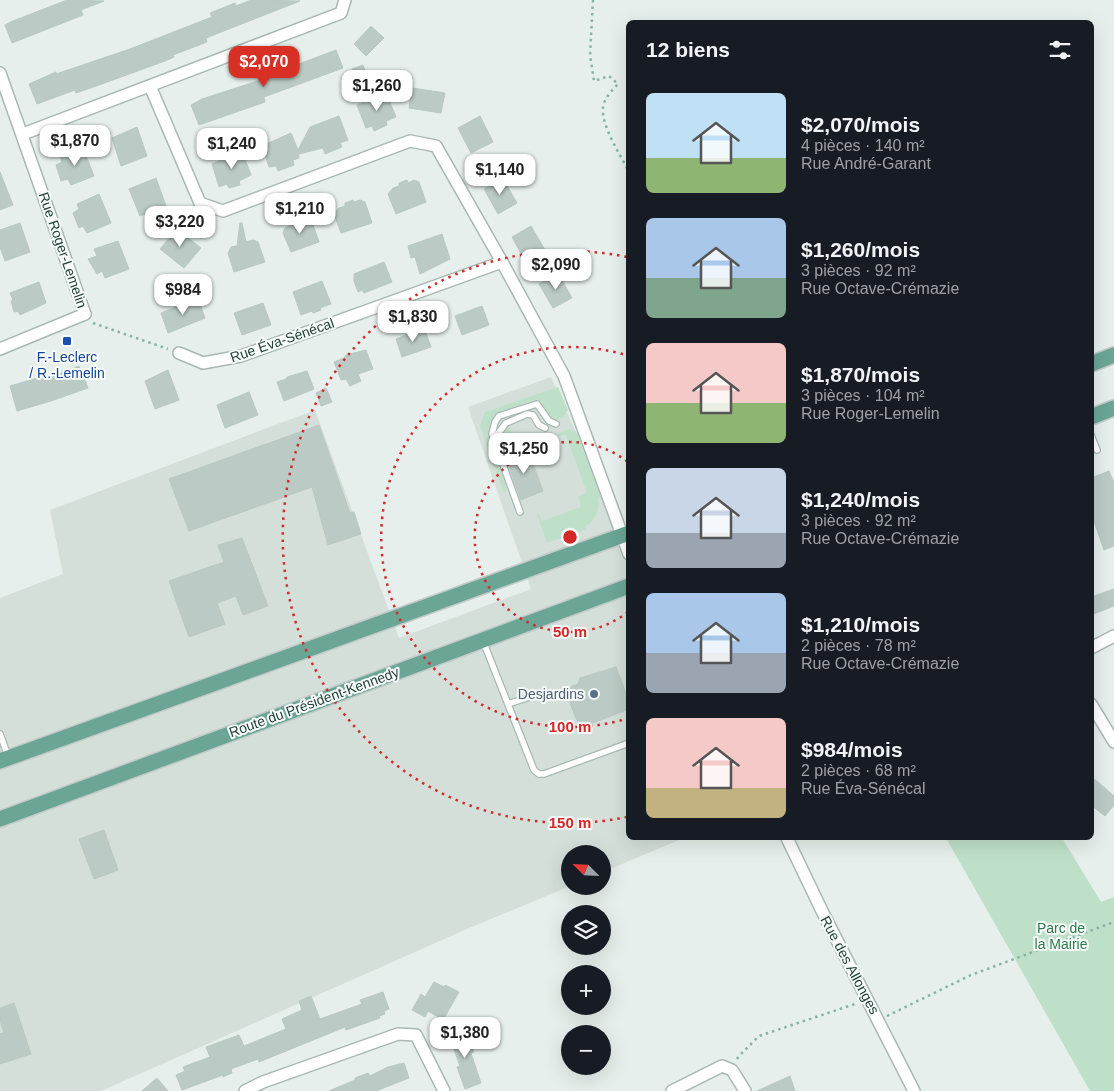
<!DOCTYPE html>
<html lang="fr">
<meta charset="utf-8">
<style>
:root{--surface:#171b24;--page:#242831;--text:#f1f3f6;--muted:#9ea1a6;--accent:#d93025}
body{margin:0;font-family:Arial,sans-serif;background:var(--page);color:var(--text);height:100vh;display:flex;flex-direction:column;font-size:19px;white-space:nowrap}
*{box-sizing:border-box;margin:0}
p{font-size:16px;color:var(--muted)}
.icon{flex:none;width:28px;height:28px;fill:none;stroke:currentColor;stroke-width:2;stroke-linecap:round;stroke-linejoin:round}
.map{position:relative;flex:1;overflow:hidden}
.side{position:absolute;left:626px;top:20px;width:468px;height:820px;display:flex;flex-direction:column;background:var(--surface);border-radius:8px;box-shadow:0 5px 20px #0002}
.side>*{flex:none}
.needle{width:32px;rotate:294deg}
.controls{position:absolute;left:561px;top:845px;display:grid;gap:10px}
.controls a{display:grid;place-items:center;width:50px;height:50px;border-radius:50%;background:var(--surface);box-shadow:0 5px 20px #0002;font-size:25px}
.price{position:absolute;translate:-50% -42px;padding:0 11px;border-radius:10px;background:#fff;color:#222;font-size:16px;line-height:32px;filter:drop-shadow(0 1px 2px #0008)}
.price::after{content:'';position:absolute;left:50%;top:30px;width:15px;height:11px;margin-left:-8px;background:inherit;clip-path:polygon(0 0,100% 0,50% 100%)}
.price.selected{background:var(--accent);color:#fff}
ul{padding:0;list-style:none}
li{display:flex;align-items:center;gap:15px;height:125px;padding:0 20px}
li span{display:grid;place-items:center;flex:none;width:140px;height:100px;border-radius:8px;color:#555}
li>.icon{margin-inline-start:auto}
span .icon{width:60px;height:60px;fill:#fffc;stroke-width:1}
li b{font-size:21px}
h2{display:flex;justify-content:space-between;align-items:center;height:60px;padding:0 20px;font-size:21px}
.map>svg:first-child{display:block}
.built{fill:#d4dfda}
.green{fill:#bfe0c8}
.building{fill:#bbcac4;stroke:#b8c9c2}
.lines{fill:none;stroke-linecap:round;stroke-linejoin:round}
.service-casing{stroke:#a8b8b2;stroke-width:8}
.minor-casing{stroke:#a8b8b2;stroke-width:14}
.primary-casing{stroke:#c2cac8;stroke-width:18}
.path{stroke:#86b3a5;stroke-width:2.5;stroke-dasharray:2.5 4;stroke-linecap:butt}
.service{stroke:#fff;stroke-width:5.5}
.minor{stroke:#fff;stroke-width:11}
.primary{stroke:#6aa596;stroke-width:15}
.ring{fill:none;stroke:#d62828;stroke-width:2.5;stroke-dasharray:2.5 5}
.transit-dot{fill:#1a4fb4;stroke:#f7fbf9;stroke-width:2}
.service-dot{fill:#5c6f8a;stroke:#f7fbf9;stroke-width:2}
.labels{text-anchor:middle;stroke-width:4;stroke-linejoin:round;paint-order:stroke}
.street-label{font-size:14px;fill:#24423a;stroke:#f7fbf9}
.transit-label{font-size:14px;fill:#164399;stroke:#f7fbf9}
.service-label{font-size:14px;fill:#4e5e75;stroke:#f7fbf9;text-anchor:end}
.park-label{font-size:14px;fill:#2d7a4b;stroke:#f7fbf9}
.centre{fill:#d62828;stroke:#f7fbf9;stroke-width:2.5}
.ring-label{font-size:15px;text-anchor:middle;font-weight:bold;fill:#d62828;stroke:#f7fbf9;stroke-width:4;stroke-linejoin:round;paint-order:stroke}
</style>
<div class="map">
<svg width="1114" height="1091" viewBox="0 0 1114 1091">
<rect width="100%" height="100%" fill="#e6efeb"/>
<path class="built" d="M551 377 629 548V838H684L603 872 602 854H570V886L467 929 101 1091H0V598L63 574 50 510 315 410 399 638 531 589 468 407Z"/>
<g class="green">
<path d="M558 387 568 410 564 417 553 421 537 399 497 413 494 416 488 432 506 487V491L504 493 480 426 485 412Z"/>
<path d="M509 425 513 435 505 438 506 441 501 443 506 458 503 459C500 450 496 443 502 435 505 431 505 428 509 425Z"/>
<path d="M569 429 576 432 578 435 600 496 598 498C600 511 596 519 585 527L586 529 547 543 537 514 539 515 542 521 581 507 578 497 587 493 566 435 557 436 559 433Z"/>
<path d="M946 838H1062L1101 902 1114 897V1091H1090Z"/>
</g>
<g class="building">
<path d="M67 0 104 1 81 10 83 15 12 43 5 25 13 21Z"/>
<path d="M251 0 300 1 206 38 207 42 173 55 174 57 165 61 99 85 76 93 75 90 37 104 29 84 56 72V74L130 49 212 17 210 13 235 3 236 6Z"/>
<path d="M371 26 384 38 366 56 354 44Z"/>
<path d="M336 50 343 68 264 97 265 102 199 125 191 105 202 99 270 77V75Z"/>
<path d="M363 65 368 79 358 83 352 69Z"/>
<path d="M412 88 445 93 441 113 409 108Z"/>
<path d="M386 93 396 117 386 121 387 125 374 131 372 126 366 128 357 105Z"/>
<path d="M339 116 348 140 340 143 342 147 325 154 323 148 299 154V158L293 160 294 165 278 171 276 166 269 167 262 146 291 133 298 150 310 127Z"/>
<path d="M480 116 493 142 471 153 458 128Z"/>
<path d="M137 127 147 156 121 166 112 138Z"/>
<path d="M83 148 94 176 71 185 68 179 61 181 56 165 62 162 60 156Z"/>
<path d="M242 151 251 175 239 181 240 185 229 188 227 184 219 187 212 164Z"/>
<path d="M0 172 13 205 0 210Z"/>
<path d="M156 178 166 206 140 216 129 189Z"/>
<path d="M503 179 517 203 498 214 484 189Z"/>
<path d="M407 180 408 183 414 180 419 182 426 202 396 214 388 194 393 188 399 186V183Z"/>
<path d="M99 194 111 223 87 233 83 226 79 228 73 213 79 209 77 204Z"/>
<path d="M353 200 354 202 360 200 365 202 372 223 341 233 334 214 339 208 345 206V203Z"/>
<path d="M306 219 312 222 319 242 291 252 283 233 285 228 291 225V223L299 220 300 222Z"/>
<path d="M20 223 30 252 5 261 0 247V230Z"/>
<path d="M240 223H242L246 242 253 240 258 242 265 262 234 272 228 253 231 247 237 246Z"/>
<path d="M531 226 545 250 525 261 512 237Z"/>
<path d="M177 229 201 248 184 268 160 249Z"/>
<path d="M442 234 450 259 420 274 415 257 411 258 408 246Z"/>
<path d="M118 241 129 269 105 278 102 271 97 274 88 259 97 256 94 249Z"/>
<path d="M384 262 392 282 364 293 362 290 358 292 354 281V274Z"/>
<path d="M558 273 572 298 553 308 539 284Z"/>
<path d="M322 281 331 304 320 308 321 310 313 313 312 311 301 315 293 292Z"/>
<path d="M39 282 46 303 20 315 18 311 14 312 11 301 13 300 10 293Z"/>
<path d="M198 298 205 318 168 333 161 313Z"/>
<path d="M263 303 271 325 242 335 234 313Z"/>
<path d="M482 306 489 325 462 335 455 316Z"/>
<path d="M424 328 431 347 402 357 396 339Z"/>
<path d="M366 350 373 369 358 374 361 381 350 386 346 379 341 380 334 362 344 358 346 355Z"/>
<path d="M79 366 88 388 51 401 17 411 10 386 44 376 45 379Z"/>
<path d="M168 370 179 400 155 409 145 381Z"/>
<path d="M307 371 314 389 284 401 277 382 286 379 287 377Z"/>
<path d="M326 388 332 402 321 406 316 393Z"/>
<path d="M249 392 258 415 225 428 217 405Z"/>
<path d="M319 425 350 513 354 512 361 534 328 545 312 487 189 531 169 479Z"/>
<path d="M528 450 543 491 521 500 506 458Z"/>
<path d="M1109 471 1114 483V546L1104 550 1091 513V478Z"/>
<path d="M242 538 268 606 243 615 236 596 217 603 225 624 189 637 169 581 224 562 218 545Z"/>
<path d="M1114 589V606L1091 615V597Z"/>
<path d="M616 667 629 701V709L580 728 570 703 569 691 572 686 578 684 580 678Z"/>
<path d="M1091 776 1114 796V805L1105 816 1091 805Z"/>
<path d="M104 830 118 870 94 879 79 839Z"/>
<path d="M434 982 444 987 445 985 459 992 443 1020 428 1011 425 1017 412 1010 421 994 425 997Z"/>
<path d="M383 992 389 1009 384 1011 385 1014 379 1016 380 1018 346 1030 345 1027 259 1062 258 1059 231 1069 232 1073 223 1077V1075L182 1090 176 1075 185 1071 183 1067 210 1057 206 1047 239 1035 244 1046 286 1029 282 1019 302 1010 299 1001 311 996 320 1019 362 1004 360 1000Z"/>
<path d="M14 1003 31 1054 0 1064V1034L4 1033 0 1020V1008Z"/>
<path d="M466 1030 474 1052 471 1053 481 1083 465 1089 457 1067 460 1066 449 1036Z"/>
<path d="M404 1063 409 1078 376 1091H329L355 1080V1078L368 1073 370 1076 388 1067Z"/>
<path d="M790 1076 795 1091H757Z"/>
<path d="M157 1078 168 1091H142Z"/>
</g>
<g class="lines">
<g class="service-casing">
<g id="service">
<path d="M1091 435 1097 450"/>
<path d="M494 439 506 423 527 414 533 415 539 425 545 428"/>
<path d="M520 512 492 434 495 422 499 416 537 404 549 421 556 424"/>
<path d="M483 641 534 770 539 774H544L629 743"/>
<path d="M508 704 539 694"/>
<path d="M0 734 8 756"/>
</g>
</g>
<g class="minor-casing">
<g id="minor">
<path d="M0 73 85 314"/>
<path d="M150 86 200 203 223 211 410 141 436 146 502 262 564 376 629 554"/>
<path d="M23 134 341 13 345 0"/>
<path d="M0 349 85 314"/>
<path d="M179 353 203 363 241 356 502 262"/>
<path d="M1091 648 1114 636"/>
<path d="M1091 704 1114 742"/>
<path d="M787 838 822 911 914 1091"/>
<path d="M245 1091 263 1082 398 1034 416 1035 444 1091"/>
<path d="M672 1091 722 1066 732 1070 745 1091"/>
</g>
</g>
<g class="primary-casing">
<g id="primary">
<path d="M1091 364 1114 355"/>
<path d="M1091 417 1114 408"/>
<path d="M0 761 629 533"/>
<path d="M0 819 629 586"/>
</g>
</g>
<g class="path">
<path d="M593 0 590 55 594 81 609 76 618 84C612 90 604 99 603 107 601 126 620 154 629 172"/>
<path d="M93 323 168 349"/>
<path d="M887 1016 971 975 1114 922"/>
<path d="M737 1059 739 1056 759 1036 858 1003"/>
</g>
<use href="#service" class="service"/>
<use href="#minor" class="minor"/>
<use href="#primary" class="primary"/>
</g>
<g class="ring">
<path d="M628 612A95 95 0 1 1 628 462"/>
<path d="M629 718A190 190 0 1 1 629 356"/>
<path d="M627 817A286 286 0 1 1 627 257"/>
</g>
<rect class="transit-dot" x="62" y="336" width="10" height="10" rx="2.5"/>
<circle class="service-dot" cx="594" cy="694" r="5"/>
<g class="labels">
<g class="street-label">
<text transform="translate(63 250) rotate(71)" y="5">Rue Roger-Lemelin</text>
<text transform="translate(282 340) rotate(-19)" y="5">Rue Éva-Sénécal</text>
<text transform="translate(314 702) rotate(-20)" y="5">Route du Président-Kennedy</text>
<text transform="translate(850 965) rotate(62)" y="5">Rue des Allonges</text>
</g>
<g class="transit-label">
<text x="67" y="362">F.-Leclerc<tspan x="67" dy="16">/ R.-Lemelin</tspan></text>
</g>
<g class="service-label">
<text x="584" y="699">Desjardins</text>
</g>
<g class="park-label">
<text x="1061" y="933">Parc de<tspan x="1061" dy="16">la Mairie</tspan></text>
</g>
</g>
<circle cx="570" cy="537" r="8" class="centre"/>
<g class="ring-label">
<text x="570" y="637">50 m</text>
<text x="570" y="732">100 m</text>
<text x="570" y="828">150 m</text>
</g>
</svg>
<div class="controls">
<a><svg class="needle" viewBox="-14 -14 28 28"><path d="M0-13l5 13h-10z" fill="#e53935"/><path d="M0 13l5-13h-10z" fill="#9ea1a6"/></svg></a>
<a><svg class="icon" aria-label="layers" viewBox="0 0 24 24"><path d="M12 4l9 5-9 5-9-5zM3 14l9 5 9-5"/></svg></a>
<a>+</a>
<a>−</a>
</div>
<b class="price selected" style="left:264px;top:88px">$2,070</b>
<b class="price" style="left:377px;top:112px">$1,260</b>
<b class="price" style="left:75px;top:167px">$1,870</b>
<b class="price" style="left:232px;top:170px">$1,240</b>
<b class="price" style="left:500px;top:196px">$1,140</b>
<b class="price" style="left:300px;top:235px">$1,210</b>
<b class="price" style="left:180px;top:248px">$3,220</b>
<b class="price" style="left:556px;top:291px">$2,090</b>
<b class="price" style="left:183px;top:316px">$984</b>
<b class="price" style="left:413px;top:343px">$1,830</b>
<b class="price" style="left:524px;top:475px">$1,250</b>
<b class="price" style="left:465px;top:1059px">$1,380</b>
<section class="side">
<h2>12 biens<svg class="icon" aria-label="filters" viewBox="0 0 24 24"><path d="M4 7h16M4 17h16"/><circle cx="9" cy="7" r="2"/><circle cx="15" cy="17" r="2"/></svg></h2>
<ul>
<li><span style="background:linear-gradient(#bfe0f5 65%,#8fb573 0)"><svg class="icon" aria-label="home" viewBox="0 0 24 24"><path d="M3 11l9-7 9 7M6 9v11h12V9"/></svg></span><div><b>$2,070/mois</b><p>4 pièces · 140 m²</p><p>Rue André-Garant</p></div></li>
<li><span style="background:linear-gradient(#a9c7e8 60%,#7fa58c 0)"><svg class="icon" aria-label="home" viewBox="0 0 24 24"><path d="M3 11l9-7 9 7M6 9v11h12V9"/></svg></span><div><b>$1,260/mois</b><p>3 pièces · 92 m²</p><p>Rue Octave-Crémazie</p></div></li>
<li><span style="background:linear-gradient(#f6c9c9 60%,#8fb573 0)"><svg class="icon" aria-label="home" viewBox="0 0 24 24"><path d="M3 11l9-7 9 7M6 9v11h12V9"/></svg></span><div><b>$1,870/mois</b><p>3 pièces · 104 m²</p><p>Rue Roger-Lemelin</p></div></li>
<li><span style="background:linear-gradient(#c9d6e8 65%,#9aa5b1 0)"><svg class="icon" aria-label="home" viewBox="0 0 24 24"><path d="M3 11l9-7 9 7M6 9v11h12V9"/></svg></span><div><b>$1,240/mois</b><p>3 pièces · 92 m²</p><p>Rue Octave-Crémazie</p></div></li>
<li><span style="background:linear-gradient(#a9c7e8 60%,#9aa5b1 0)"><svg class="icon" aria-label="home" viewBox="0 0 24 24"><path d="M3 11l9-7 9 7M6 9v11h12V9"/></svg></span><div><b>$1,210/mois</b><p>2 pièces · 78 m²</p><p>Rue Octave-Crémazie</p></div></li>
<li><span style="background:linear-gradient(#f6c9c9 70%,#c2b280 0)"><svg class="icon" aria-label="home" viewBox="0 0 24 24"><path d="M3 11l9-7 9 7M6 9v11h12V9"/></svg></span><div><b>$984/mois</b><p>2 pièces · 68 m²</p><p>Rue Éva-Sénécal</p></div></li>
</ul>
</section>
</div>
